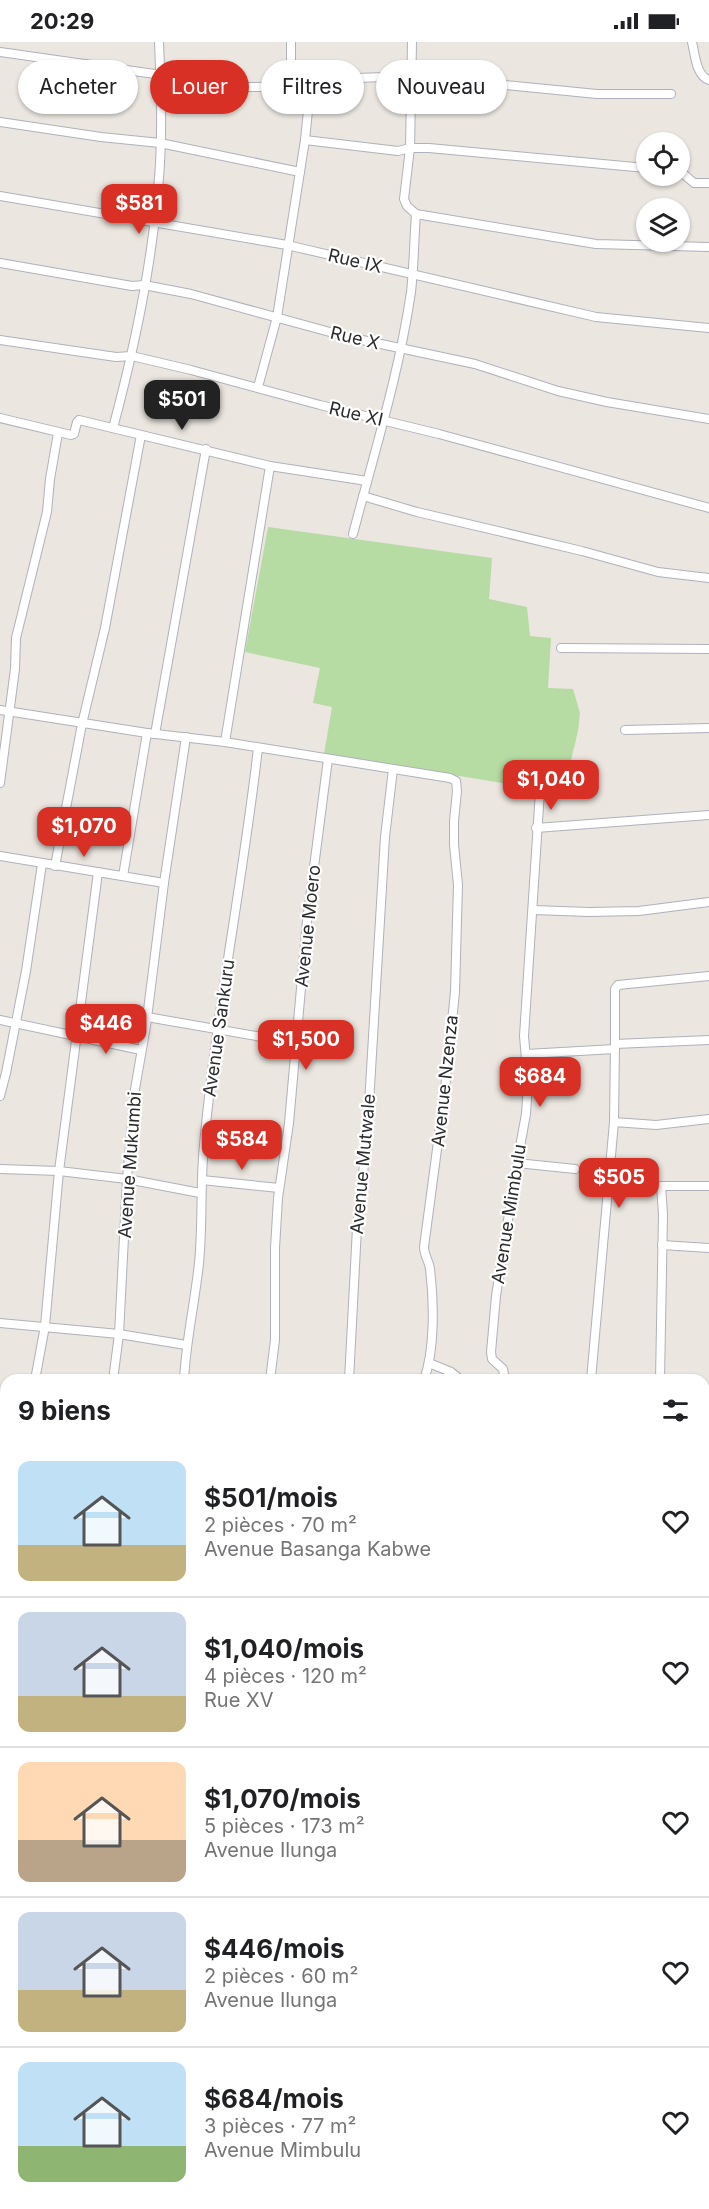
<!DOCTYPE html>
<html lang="fr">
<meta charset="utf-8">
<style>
:root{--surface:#fff;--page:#f6f6f6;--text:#202124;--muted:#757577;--line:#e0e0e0;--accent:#d93025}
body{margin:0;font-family:Inter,sans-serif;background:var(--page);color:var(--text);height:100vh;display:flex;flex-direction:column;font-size:22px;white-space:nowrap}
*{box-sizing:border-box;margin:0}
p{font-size:20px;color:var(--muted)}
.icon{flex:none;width:33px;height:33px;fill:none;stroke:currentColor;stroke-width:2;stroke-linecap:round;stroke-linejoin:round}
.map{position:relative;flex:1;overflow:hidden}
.details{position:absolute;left:0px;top:1332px;width:710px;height:836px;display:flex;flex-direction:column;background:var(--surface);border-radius:18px 18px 0 0;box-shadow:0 2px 4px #0004}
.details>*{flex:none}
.top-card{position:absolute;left:18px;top:18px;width:674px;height:54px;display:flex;gap:12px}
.fabs{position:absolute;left:636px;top:90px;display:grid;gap:12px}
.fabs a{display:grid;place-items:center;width:54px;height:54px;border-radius:50%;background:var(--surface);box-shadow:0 2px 4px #0004;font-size:30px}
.price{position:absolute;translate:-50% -51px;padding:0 14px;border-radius:12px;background:var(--accent);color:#fff;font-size:20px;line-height:39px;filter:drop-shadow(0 2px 3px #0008)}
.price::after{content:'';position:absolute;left:50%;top:36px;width:18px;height:14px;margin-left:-9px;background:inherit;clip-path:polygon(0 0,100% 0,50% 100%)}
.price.active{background:#222;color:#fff}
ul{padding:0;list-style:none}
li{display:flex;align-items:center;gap:18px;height:150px;padding:0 18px}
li+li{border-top:2px solid var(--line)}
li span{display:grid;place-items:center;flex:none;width:168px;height:120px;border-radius:12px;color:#555}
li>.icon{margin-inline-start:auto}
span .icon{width:72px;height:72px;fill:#fffc;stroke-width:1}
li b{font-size:26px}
h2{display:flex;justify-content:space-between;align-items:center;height:72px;padding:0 18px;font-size:26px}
.chip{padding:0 21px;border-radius:27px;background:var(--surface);box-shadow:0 2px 4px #0004;font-size:21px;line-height:54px}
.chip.active{background:var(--accent);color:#fff}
.status{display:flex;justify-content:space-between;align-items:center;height:42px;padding:0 30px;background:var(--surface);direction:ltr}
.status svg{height:16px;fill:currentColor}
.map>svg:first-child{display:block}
.green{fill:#b6dba3}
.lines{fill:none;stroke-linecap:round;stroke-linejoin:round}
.minor-casing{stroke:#b0b1ba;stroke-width:10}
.minor{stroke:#fff;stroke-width:8}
.labels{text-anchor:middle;stroke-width:4.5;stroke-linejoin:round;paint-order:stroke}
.street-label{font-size:18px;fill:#2b2b2b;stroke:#fff}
</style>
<div class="status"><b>20:29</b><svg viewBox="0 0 49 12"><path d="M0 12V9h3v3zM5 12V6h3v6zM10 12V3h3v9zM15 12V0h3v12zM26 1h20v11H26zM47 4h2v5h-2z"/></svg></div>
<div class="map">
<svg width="709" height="2167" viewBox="0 0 709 2167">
<rect width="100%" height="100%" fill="#ebe6df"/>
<path class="green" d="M268 485 492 516 489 557 527 565 530 594 551 596 548 646 573 647 580 671 578 689 563 751 324 712 332 665 313 661 320 626 245 610Z"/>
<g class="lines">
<g class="minor-casing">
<g id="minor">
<path d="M291 0V43"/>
<path d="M412 0 410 106 404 157 407 164 416 172"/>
<path d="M692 0C695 12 696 34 709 38"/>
<path d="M0 10 246 45H266L329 37 412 34 597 52H671"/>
<path d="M0 80 101 95 160 101 300 130"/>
<path d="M305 98 398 109 410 106H429L646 126"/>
<path d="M680 129 694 141H709"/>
<path d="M0 154 287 203 596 275 709 286"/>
<path d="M416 172 596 202 709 205"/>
<path d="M0 221 132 244 144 243 191 252 348 295 475 322 558 349 607 360 709 377"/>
<path d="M0 298 116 315 132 314 191 328 320 363 439 392 709 466"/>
<path d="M258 345 277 275 305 98 311 39"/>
<path d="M0 376 71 393 74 392 77 380 79 378 270 424 367 439"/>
<path d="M113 386C134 308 151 228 158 147 163 98 161 49 159 0"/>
<path d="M363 454 417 470 582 509 658 530 709 536"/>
<path d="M353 492C374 412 399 332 411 250 414 224 414 198 416 172"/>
<path d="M561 606 709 607"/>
<path d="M0 668 147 691 225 700 450 736 456 739 457 749 454 779V803L458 843 455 950 445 1047 424 1205C424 1213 429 1219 430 1227 434 1259 435 1307 424 1338"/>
<path d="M625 688 709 686"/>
<path d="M155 692 206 407"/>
<path d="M225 700 270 424"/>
<path d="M0 741 15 627 16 596 47 470 50 437 58 391"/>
<path d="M536 786 709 773"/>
<path d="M0 814 164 841"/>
<path d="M55 824 82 682 105 586 141 393"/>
<path d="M123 834 147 691"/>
<path d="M533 868 589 870 639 869 709 860"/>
<path d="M147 975 296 1001"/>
<path d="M0 978 141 1008"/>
<path d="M615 1002V947L618 943 709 934"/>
<path d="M526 1012 615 1007"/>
<path d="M0 1054 6 1031 26 929 42 822"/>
<path d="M614 1080 656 1083 709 1077"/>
<path d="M517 1121 575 1127"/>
<path d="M0 1127 59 1129 127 1137 200 1151"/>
<path d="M202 1138 279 1146"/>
<path d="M662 1203 709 1206"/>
<path d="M0 1281 119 1292 186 1303"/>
<path d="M429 1321 451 1330 461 1338"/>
<path d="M35 1338 45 1284 59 1129 98 830"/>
<path d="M113 1338 119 1292 127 1137 135 1047 146 984 164 841 186 695"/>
<path d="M184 1338C186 1298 195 1260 199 1221 203 1181 200 1142 204 1103 216 970 243 839 258 706"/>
<path d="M270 1338 275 1298V1206L278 1156 289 1081 307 879 328 717"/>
<path d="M349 1338 357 1186 367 1095 385 795 393 727"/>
<path d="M505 1338 503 1327 492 1317 491 1310 496 1254 517 1121 526 1072 528 1040 524 994 540 749"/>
<path d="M591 1338 614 1080 615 1002 709 998"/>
<path d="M660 1338 663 1172 661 1144H709"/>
<path d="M0 1359H6"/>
<path d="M0 1436 6 1418"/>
<path d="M0 1645 6 1632"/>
<path d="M0 1666 6 1668"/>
<path d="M0 1725 6 1728"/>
<path d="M704 1730 709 1702"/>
<path d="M0 1802 6 1789"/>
<path d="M0 1828 6 1830"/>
<path d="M0 1917 6 1919"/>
<path d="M704 1951 709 1954"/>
<path d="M0 1988 6 1991"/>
<path d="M704 2013 709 2015"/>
<path d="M0 2050 6 2051"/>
<path d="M34 2162 43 2167"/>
<path d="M198 2162 205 2167"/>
<path d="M317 2162 320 2167"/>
<path d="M649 2162 654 2167"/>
<path d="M17 2167 20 2162"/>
<path d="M463 2167 470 2162"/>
</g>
</g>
<use href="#minor" class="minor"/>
</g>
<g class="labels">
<g class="street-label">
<text transform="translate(355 219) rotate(13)" y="6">Rue IX</text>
<text transform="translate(355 296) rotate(13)" y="6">Rue X</text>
<text transform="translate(356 372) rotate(13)" y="6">Rue XI</text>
<text transform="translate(308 884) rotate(-84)" y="6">Avenue Moero</text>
<text transform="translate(219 986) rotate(-82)" y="6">Avenue Sankuru</text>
<text transform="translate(445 1039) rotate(-84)" y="6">Avenue Nzenza</text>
<text transform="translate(363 1122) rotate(-85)" y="6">Avenue Mutwale</text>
<text transform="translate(130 1123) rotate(-86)" y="6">Avenue Mukumbi</text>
<text transform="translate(509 1172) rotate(-81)" y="6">Avenue Mimbulu</text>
</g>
</g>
</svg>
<div class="fabs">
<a><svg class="icon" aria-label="locate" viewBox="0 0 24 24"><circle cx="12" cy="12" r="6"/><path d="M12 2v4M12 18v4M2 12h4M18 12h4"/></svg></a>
<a><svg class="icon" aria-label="layers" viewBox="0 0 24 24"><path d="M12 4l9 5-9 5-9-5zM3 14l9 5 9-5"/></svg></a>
</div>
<b class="price" style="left:139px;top:193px">$581</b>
<b class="price active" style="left:182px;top:389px">$501</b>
<b class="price" style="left:551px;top:769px">$1,040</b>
<b class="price" style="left:84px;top:816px">$1,070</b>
<b class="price" style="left:106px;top:1013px">$446</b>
<b class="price" style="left:306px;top:1029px">$1,500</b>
<b class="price" style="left:540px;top:1066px">$684</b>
<b class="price" style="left:242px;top:1129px">$584</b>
<b class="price" style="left:619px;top:1167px">$505</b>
<div class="top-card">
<a class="chip">Acheter</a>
<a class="chip active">Louer</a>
<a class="chip">Filtres</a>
<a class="chip">Nouveau</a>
</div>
<section class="details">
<h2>9 biens<svg class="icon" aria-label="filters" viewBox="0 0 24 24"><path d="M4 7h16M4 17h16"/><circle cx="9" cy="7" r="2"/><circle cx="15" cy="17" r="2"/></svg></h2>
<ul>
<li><span style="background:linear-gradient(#bfe0f5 70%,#c2b280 0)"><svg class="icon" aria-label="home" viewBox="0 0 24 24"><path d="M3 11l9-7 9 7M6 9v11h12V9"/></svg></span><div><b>$501/mois</b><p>2 pièces · 70 m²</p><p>Avenue Basanga Kabwe</p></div><svg class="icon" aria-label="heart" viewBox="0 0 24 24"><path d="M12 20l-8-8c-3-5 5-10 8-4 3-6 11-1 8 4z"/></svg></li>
<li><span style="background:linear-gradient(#c9d6e8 70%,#c2b280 0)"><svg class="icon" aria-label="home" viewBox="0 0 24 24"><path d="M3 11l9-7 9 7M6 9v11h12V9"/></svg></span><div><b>$1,040/mois</b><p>4 pièces · 120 m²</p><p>Rue XV</p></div><svg class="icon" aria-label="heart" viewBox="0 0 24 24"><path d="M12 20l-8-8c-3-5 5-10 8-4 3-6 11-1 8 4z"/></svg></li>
<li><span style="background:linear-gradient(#ffd9b3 65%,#b9a48a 0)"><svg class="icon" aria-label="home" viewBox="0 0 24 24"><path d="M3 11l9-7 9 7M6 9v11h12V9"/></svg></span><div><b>$1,070/mois</b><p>5 pièces · 173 m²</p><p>Avenue Ilunga</p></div><svg class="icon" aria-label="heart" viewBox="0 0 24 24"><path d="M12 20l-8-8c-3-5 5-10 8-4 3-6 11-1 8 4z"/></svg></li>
<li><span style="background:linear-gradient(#c9d6e8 65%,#c2b280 0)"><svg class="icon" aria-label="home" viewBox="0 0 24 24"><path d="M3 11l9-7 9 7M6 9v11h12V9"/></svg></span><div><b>$446/mois</b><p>2 pièces · 60 m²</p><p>Avenue Ilunga</p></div><svg class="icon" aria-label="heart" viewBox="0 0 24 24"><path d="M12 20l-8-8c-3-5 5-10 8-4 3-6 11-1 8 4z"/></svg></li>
<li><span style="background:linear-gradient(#bfe0f5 70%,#8fb573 0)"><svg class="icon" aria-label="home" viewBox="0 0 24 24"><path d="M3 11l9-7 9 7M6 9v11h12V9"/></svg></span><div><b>$684/mois</b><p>3 pièces · 77 m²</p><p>Avenue Mimbulu</p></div><svg class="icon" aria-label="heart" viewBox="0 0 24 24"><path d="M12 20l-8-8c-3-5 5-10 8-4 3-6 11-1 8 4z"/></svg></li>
</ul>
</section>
</div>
